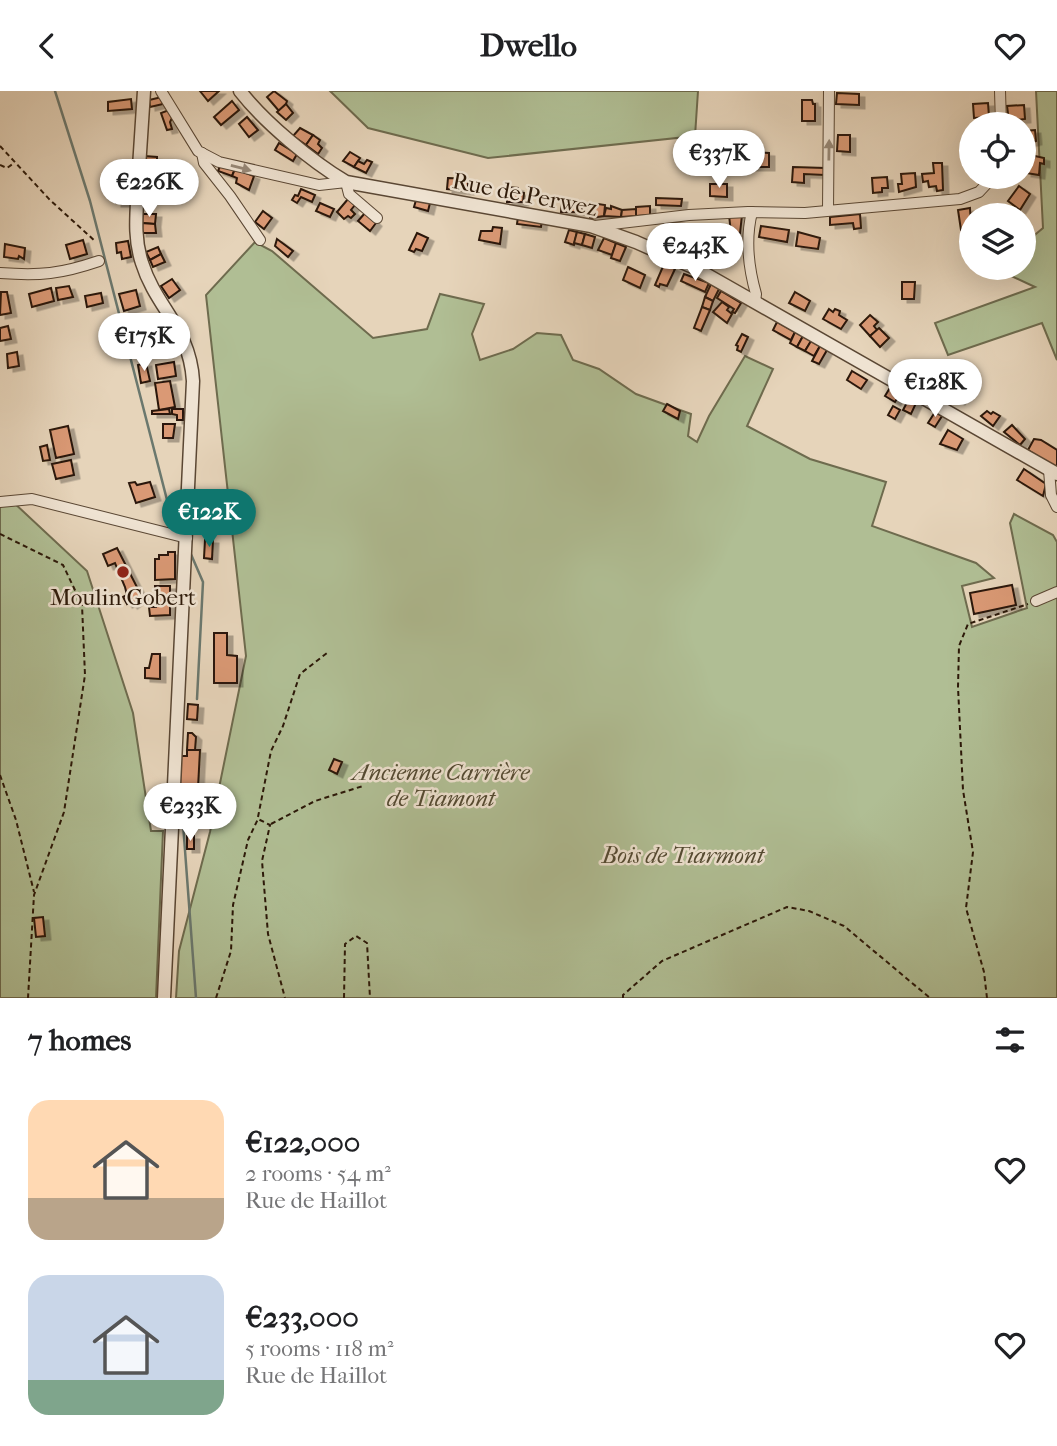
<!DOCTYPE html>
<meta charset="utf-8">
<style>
:root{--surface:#fff;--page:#f2f2f2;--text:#202124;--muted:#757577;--accent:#0f766e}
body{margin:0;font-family:"IM FELL French Canon",serif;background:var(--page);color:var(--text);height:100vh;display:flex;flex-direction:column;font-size:26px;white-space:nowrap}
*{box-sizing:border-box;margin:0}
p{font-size:23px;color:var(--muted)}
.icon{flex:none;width:38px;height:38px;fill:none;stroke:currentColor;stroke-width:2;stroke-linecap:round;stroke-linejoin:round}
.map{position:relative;height:907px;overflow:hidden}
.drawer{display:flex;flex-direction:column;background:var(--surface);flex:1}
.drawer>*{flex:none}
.controls{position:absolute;left:959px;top:21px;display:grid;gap:14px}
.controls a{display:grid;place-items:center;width:77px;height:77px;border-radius:50%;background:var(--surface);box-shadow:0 7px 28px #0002;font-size:35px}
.price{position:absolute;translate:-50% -60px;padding:0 16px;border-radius:24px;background:#fff;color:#222;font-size:23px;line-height:46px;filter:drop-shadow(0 2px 4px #0008)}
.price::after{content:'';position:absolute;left:50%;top:42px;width:21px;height:16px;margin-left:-10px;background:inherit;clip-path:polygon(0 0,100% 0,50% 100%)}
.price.on{background:var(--accent);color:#fff}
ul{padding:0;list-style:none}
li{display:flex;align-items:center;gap:21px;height:175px;padding:0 28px}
li span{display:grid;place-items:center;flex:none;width:196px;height:140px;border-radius:21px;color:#555}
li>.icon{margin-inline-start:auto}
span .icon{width:84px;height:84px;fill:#fffc;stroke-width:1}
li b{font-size:30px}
h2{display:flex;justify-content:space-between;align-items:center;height:84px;padding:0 28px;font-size:30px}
header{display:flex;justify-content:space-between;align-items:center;height:91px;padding:0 28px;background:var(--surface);font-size:32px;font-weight:700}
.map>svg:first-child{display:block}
.green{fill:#b0be94;stroke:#6e6b4e;stroke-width:2}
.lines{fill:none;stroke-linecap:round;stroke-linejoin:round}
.stream{stroke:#6b786e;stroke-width:2.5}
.building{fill:#da9975;stroke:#2b1808;stroke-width:2;filter:url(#shadow)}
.minor-casing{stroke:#5a4734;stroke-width:12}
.tertiary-casing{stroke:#5a4734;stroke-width:15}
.path{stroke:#2b1808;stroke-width:2;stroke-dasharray:5 3.5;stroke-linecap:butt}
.minor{stroke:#efe3d2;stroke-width:10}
.tertiary{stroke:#efe3d2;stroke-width:12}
.oneway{fill:#978877}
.poi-dot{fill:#8f2418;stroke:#efe3d2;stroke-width:2.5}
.labels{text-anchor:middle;stroke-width:5;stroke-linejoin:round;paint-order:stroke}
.street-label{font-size:23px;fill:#2b1808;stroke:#efe3d2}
.poi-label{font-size:23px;fill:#2b1808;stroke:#efe3d2}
.park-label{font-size:23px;font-style:italic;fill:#534a32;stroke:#efe3d2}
</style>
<header><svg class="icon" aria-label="back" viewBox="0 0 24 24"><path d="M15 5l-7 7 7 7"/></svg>Dwello<svg class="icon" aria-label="heart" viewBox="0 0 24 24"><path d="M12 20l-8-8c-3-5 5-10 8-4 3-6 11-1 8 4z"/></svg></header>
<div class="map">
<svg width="1057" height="907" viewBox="0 0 1057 907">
<defs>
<filter id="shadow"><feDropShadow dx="5.5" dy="3.5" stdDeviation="0" flood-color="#0004"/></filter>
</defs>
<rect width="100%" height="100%" fill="#e6d4ba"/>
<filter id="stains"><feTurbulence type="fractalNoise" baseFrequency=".00286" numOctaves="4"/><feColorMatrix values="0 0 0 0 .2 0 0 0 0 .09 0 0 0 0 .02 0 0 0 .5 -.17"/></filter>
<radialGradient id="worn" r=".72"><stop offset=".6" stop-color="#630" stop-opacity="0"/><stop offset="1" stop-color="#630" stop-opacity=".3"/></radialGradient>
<g class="green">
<path d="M330 0H698L695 45 488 67 368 37Z"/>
<path d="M1036 0H1057V269L1042 232 948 264 935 232 1035 196 994 177H1024V153L1043 137Z"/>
<path d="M255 151 272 160 373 247 427 238 440 203 484 213 472 243 480 269 513 258 537 242 561 244 573 269 599 278 636 303 691 323 688 345 697 351 709 325 745 265 773 278 747 335 810 368 886 391 872 435 976 472 994 487 962 495 972 536 1027 517 1010 432 1014 423 1053 444 1057 451V907H176L179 860 210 741 246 565 206 204Z"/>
<path d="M12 410 87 480 133 622 151 740H163L156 907H0V411Z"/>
</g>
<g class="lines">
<g class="stream">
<path d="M55 0 90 110 174 436"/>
<path d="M190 461 203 491 197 608"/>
<path d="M182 719 196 907"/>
</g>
</g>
<g class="building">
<path d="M200 0H219L208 10Z"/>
<path d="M274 0 287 10 286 13 279 20 267 6Z"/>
<path d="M837 2 859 3V14L836 13Z"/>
<path d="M162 6 163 13 150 16 149 9Z"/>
<path d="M131 8 132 18 108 20V11Z"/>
<path d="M802 9H812L813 13H815V30H802Z"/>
<path d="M232 10 239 19 221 34 214 26Z"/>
<path d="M988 12 989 26 974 27 973 13Z"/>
<path d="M286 13 293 22 286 29 277 21Z"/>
<path d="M1024 14 1025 28 1009 30 1007 15Z"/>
<path d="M169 19 172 27 170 31 172 38 167 39 161 22Z"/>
<path d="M247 26 258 39 249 46 239 33Z"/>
<path d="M300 37 313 44 306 54 293 45Z"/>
<path d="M1035 39 1036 50 1024 53V40Z"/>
<path d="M313 44 320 49 318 53 322 57 318 63 306 54Z"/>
<path d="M838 44H850V61L837 60Z"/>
<path d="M279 52 297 63 293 70 275 59Z"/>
<path d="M350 61 360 67 354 76 343 70Z"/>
<path d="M749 61 769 62V76H749Z"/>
<path d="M144 65 157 66V75H144Z"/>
<path d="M1035 65 1044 67V73L1040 72 1039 84 1026 82 1027 75H1025L1026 67 1034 68Z"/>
<path d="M367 69 372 71 366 82 354 76 358 70 364 73Z"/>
<path d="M933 72H942L943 99 937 100 936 95 929 96 928 90 923 91 922 83 934 82Z"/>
<path d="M221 73 235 78 232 85 218 80Z"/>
<path d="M111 74 124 75 123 91 110 90Z"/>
<path d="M793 76 825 77V84L804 83V92L792 91Z"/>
<path d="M235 78 254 85 249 99 236 92 237 87 232 85Z"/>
<path d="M915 82 916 96 899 101 898 93H902L901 83Z"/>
<path d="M887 86 888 97H882V101L873 102 872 87Z"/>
<path d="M448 87 468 88V100L447 98Z"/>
<path d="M710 93H727V106L710 105Z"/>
<path d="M130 94 129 112H116L117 102 122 103V98Z"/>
<path d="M1019 95 1030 103 1020 119 1008 110Z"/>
<path d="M507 96 518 97V101L524 102 523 111H507Z"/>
<path d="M301 98 315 104 312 111 301 106 297 112 292 109 295 104 298 105Z"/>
<path d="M656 107 682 108 681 115 656 114Z"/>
<path d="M348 108 355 114 351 119 355 123 351 127 348 125 344 128 337 121Z"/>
<path d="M416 109 430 112 428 120 414 116Z"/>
<path d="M562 109 582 111V121H561Z"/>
<path d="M320 112 334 118 330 126 316 120Z"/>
<path d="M598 113 605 114 604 125 590 127 591 115 597 116Z"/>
<path d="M611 115 622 119 621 126 604 125 606 117 611 118Z"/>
<path d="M650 115V124L636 125V116Z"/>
<path d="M970 117 971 137 961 139 958 119Z"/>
<path d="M636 118V125L621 126 622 119Z"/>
<path d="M263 120 272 127 264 138 255 131Z"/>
<path d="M365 122 376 132 370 140 358 130Z"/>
<path d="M142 123H156L155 133 141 132Z"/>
<path d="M860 123 861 137 854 138 853 132 830 134V126Z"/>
<path d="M729 124H742L740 142H731Z"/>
<path d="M518 126 542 129 541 136 517 133Z"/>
<path d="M141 132 155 133 156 142H141Z"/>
<path d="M668 132 685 133 683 152 667 151Z"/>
<path d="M761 135 789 139 787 151 759 146Z"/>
<path d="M493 136 502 137 500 153 479 149 481 140H492Z"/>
<path d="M569 139 577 141 574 154 565 151Z"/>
<path d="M577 141 585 143 582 154 574 152Z"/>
<path d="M798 141 820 147 818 158 796 155Z"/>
<path d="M417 142 428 147 422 160 416 158 414 161 409 159Z"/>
<path d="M585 143 595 146 592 157 582 154Z"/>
<path d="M604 147 616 152 612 164 598 159Z"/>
<path d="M277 148 293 160 288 166 275 155Z"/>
<path d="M83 149 87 163 70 168 66 154Z"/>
<path d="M128 150 131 166 122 168 121 161 117 162 116 152Z"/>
<path d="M616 152 626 156 620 170 611 167Z"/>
<path d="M5 153 25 157 24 168 19 165 18 168 4 166Z"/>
<path d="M158 156 161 163 150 169 146 161Z"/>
<path d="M161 163 165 171 153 176 150 169Z"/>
<path d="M664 173 675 178 667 195 660 193 659 196 655 194Z"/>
<path d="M628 176 645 184 640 197 623 189Z"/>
<path d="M684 183 709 192 705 201 681 190Z"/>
<path d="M172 188 180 199 169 207 161 195Z"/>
<path d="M902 191H915L914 208H902Z"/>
<path d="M711 193 719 198 713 210 705 206Z"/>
<path d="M69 195 73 206 58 209 56 197Z"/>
<path d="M51 197 54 210 32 216 29 203Z"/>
<path d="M136 199 140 215 124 220 119 203Z"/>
<path d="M721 200 741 212 735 222 732 221 734 218 717 207Z"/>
<path d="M1 201H7L11 222 0 224Z"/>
<path d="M795 201 810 210 805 220 789 212Z"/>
<path d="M101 202 103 212 87 216 85 205Z"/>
<path d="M705 206 713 210 710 219 702 216Z"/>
<path d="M722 211 729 216 727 219 732 223 727 232 713 221Z"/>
<path d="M702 216 710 219 701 240 694 237Z"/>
<path d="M829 218 833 221 835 218 840 220 839 224 847 229 841 238 823 228Z"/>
<path d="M870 224 878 231 874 235 877 239 870 245 860 234Z"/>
<path d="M777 231 795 241 791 249 773 239Z"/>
<path d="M8 235 11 248 0 250V237Z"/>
<path d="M879 237 889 247 880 256 870 245Z"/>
<path d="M795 241 803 245 797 256 790 252Z"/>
<path d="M742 243 748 246 741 261 737 259 738 255 736 254Z"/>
<path d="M803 245 811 250 805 260 797 256Z"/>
<path d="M811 250 820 255 814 265 805 260Z"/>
<path d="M820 255 827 259 819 273 812 270Z"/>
<path d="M17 261 19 275 8 277 7 263Z"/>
<path d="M174 271 176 285 158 288 156 274Z"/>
<path d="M146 272 150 290 141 292 138 274Z"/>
<path d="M852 280 867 289 861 298 847 289Z"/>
<path d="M952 289 967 300 959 310 944 299Z"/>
<path d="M170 290 175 316 159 319 155 292Z"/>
<path d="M891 295 901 301 895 311 885 305Z"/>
<path d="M910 306 917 310 911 323 903 319Z"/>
<path d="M667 313 680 320 678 328 663 320Z"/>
<path d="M893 315 900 319 895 328 888 324Z"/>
<path d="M169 318 170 323H152V320Z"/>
<path d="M172 318H183V329H177V324L172 323Z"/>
<path d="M987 320 991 323 993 321 1000 325 993 335 981 325Z"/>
<path d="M935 321 942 325 935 336 928 332Z"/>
<path d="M163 333H175L173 347H163Z"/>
<path d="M1012 334 1025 348 1020 354 1004 341Z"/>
<path d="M68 335 74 363 56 367 50 339Z"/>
<path d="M948 339 963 348 957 359 940 353Z"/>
<path d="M1034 348 1041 349 1057 359V378L1028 359Z"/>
<path d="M47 354 50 369 43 370 40 356Z"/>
<path d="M71 369 74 384 56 388 52 373Z"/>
<path d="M1024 378 1046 393 1043 405 1017 389Z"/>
<path d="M135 391 137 394 150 391 155 406 136 412 129 392Z"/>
<path d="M205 449H213L212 468 204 467Z"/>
<path d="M117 457 142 506 132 514 130 511 127 513 123 506 127 504 125 496 115 472 108 475 103 463Z"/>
<path d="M168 461H175V488L155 489V468H159V464H168Z"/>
<path d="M1012 494 1016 514 974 523 970 502Z"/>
<path d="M155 495H170V524L150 525 149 516H156Z"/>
<path d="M214 542H227V564L237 565V592H214Z"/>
<path d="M152 563H160V588L145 587V577H149Z"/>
<path d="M188 613 198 614 197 629 187 628Z"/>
<path d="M188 642H192L196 646 195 659H187Z"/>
<path d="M187 659H200L197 716 184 715V710L179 709 181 665H187Z"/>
<path d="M334 668 342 671 337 683 329 679Z"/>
<rect x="187" y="745" width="7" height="13"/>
<path d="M43 826 45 845 36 846 34 827Z"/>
</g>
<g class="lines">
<g class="minor-casing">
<g id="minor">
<path d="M161 0 198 60 219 71 319 94 346 91 349 103 377 127"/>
<path d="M1000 0 1001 33"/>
<path d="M202 62 204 72 230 105 260 149"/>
<path d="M828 119 829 0"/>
<path d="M752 121C745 149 748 175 756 203L755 211"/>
<path d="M595 135 689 124 748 121 805 122 960 108 979 101 993 86"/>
<path d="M0 182C40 185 61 183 99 170"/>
<path d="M1049 379 1051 404 1057 416"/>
<path d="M0 411 32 408 187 447"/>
<path d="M1036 510 1057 501"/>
</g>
</g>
<g class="tertiary-casing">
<g id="tertiary">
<path d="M144 0C142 31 140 61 138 92 137 120 133 145 142 172 156 217 190 237 193 290L164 907"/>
<path d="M240 0C265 32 311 70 346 91L591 135 636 151 695 177 1057 383"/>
</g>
</g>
<g class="path">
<path d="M0 55 50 109 96 151"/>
<path d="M0 74 7 77 14 72"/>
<path d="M0 443 63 474 82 514 85 584 64 721 34 804 28 907"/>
<path d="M0 684 16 729 34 801"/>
<path d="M258 726 271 660 283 635 300 583 327 562"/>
<path d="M271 733 315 710 363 695"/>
<path d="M216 907 231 860 233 814 248 749 258 728 270 734 262 770 268 843 285 907"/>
<path d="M344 907 345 853 356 845 367 852 370 907"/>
<path d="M623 907V904L662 870 787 816 809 820 844 835 930 907"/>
<path d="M987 907 984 881 966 817 973 761 963 699 958 596 959 555 968 533 1028 513"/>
</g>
<use href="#minor" class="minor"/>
<use href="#tertiary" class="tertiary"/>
</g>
<defs><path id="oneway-solid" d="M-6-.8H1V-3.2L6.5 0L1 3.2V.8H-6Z" transform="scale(1.75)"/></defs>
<g class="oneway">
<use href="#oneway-solid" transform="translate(829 59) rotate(-89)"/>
<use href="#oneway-solid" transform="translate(241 77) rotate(15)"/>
</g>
<circle class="poi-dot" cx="123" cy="481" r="7"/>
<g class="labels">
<g class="street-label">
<text transform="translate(525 103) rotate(11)" y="8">Rue de Perwez</text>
</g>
<g class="poi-label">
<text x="123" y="514">Moulin Gobert</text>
</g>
<g class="park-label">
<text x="441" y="689">Ancienne Carrière<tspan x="441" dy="26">de Tiamont</tspan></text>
<text x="683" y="772">Bois de Tiarmont</text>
</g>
</g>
<rect width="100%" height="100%" filter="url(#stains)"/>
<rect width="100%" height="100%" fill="url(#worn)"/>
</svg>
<div class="controls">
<a><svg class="icon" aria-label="locate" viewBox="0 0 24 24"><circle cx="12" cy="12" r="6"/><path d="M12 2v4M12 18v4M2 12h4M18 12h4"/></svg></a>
<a><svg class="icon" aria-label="layers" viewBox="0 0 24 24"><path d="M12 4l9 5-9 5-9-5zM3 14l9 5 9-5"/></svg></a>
</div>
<b class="price" style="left:719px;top:99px">€337K</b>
<b class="price" style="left:149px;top:128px">€226K</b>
<b class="price" style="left:695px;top:192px">€243K</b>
<b class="price" style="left:144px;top:282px">€175K</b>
<b class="price" style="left:935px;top:328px">€128K</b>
<b class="price on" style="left:209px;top:458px">€122K</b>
<b class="price" style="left:190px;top:752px">€233K</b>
</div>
<section class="drawer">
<h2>7 homes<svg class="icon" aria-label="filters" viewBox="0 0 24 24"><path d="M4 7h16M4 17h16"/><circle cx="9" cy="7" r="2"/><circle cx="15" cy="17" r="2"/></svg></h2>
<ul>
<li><span style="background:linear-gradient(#ffd9b3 70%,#b9a48a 0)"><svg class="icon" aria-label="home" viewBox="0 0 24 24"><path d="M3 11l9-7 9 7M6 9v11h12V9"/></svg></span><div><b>€122,000</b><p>2 rooms · 54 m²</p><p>Rue de Haillot</p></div><svg class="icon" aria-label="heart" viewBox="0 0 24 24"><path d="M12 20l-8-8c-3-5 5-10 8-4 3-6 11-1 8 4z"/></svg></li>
<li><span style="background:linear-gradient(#c9d6e8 75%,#7fa58c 0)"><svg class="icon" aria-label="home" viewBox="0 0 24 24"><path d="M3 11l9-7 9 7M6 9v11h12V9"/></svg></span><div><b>€233,000</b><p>5 rooms · 118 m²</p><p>Rue de Haillot</p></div><svg class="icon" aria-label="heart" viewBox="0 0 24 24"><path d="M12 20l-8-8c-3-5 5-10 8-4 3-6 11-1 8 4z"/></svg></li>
</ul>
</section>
